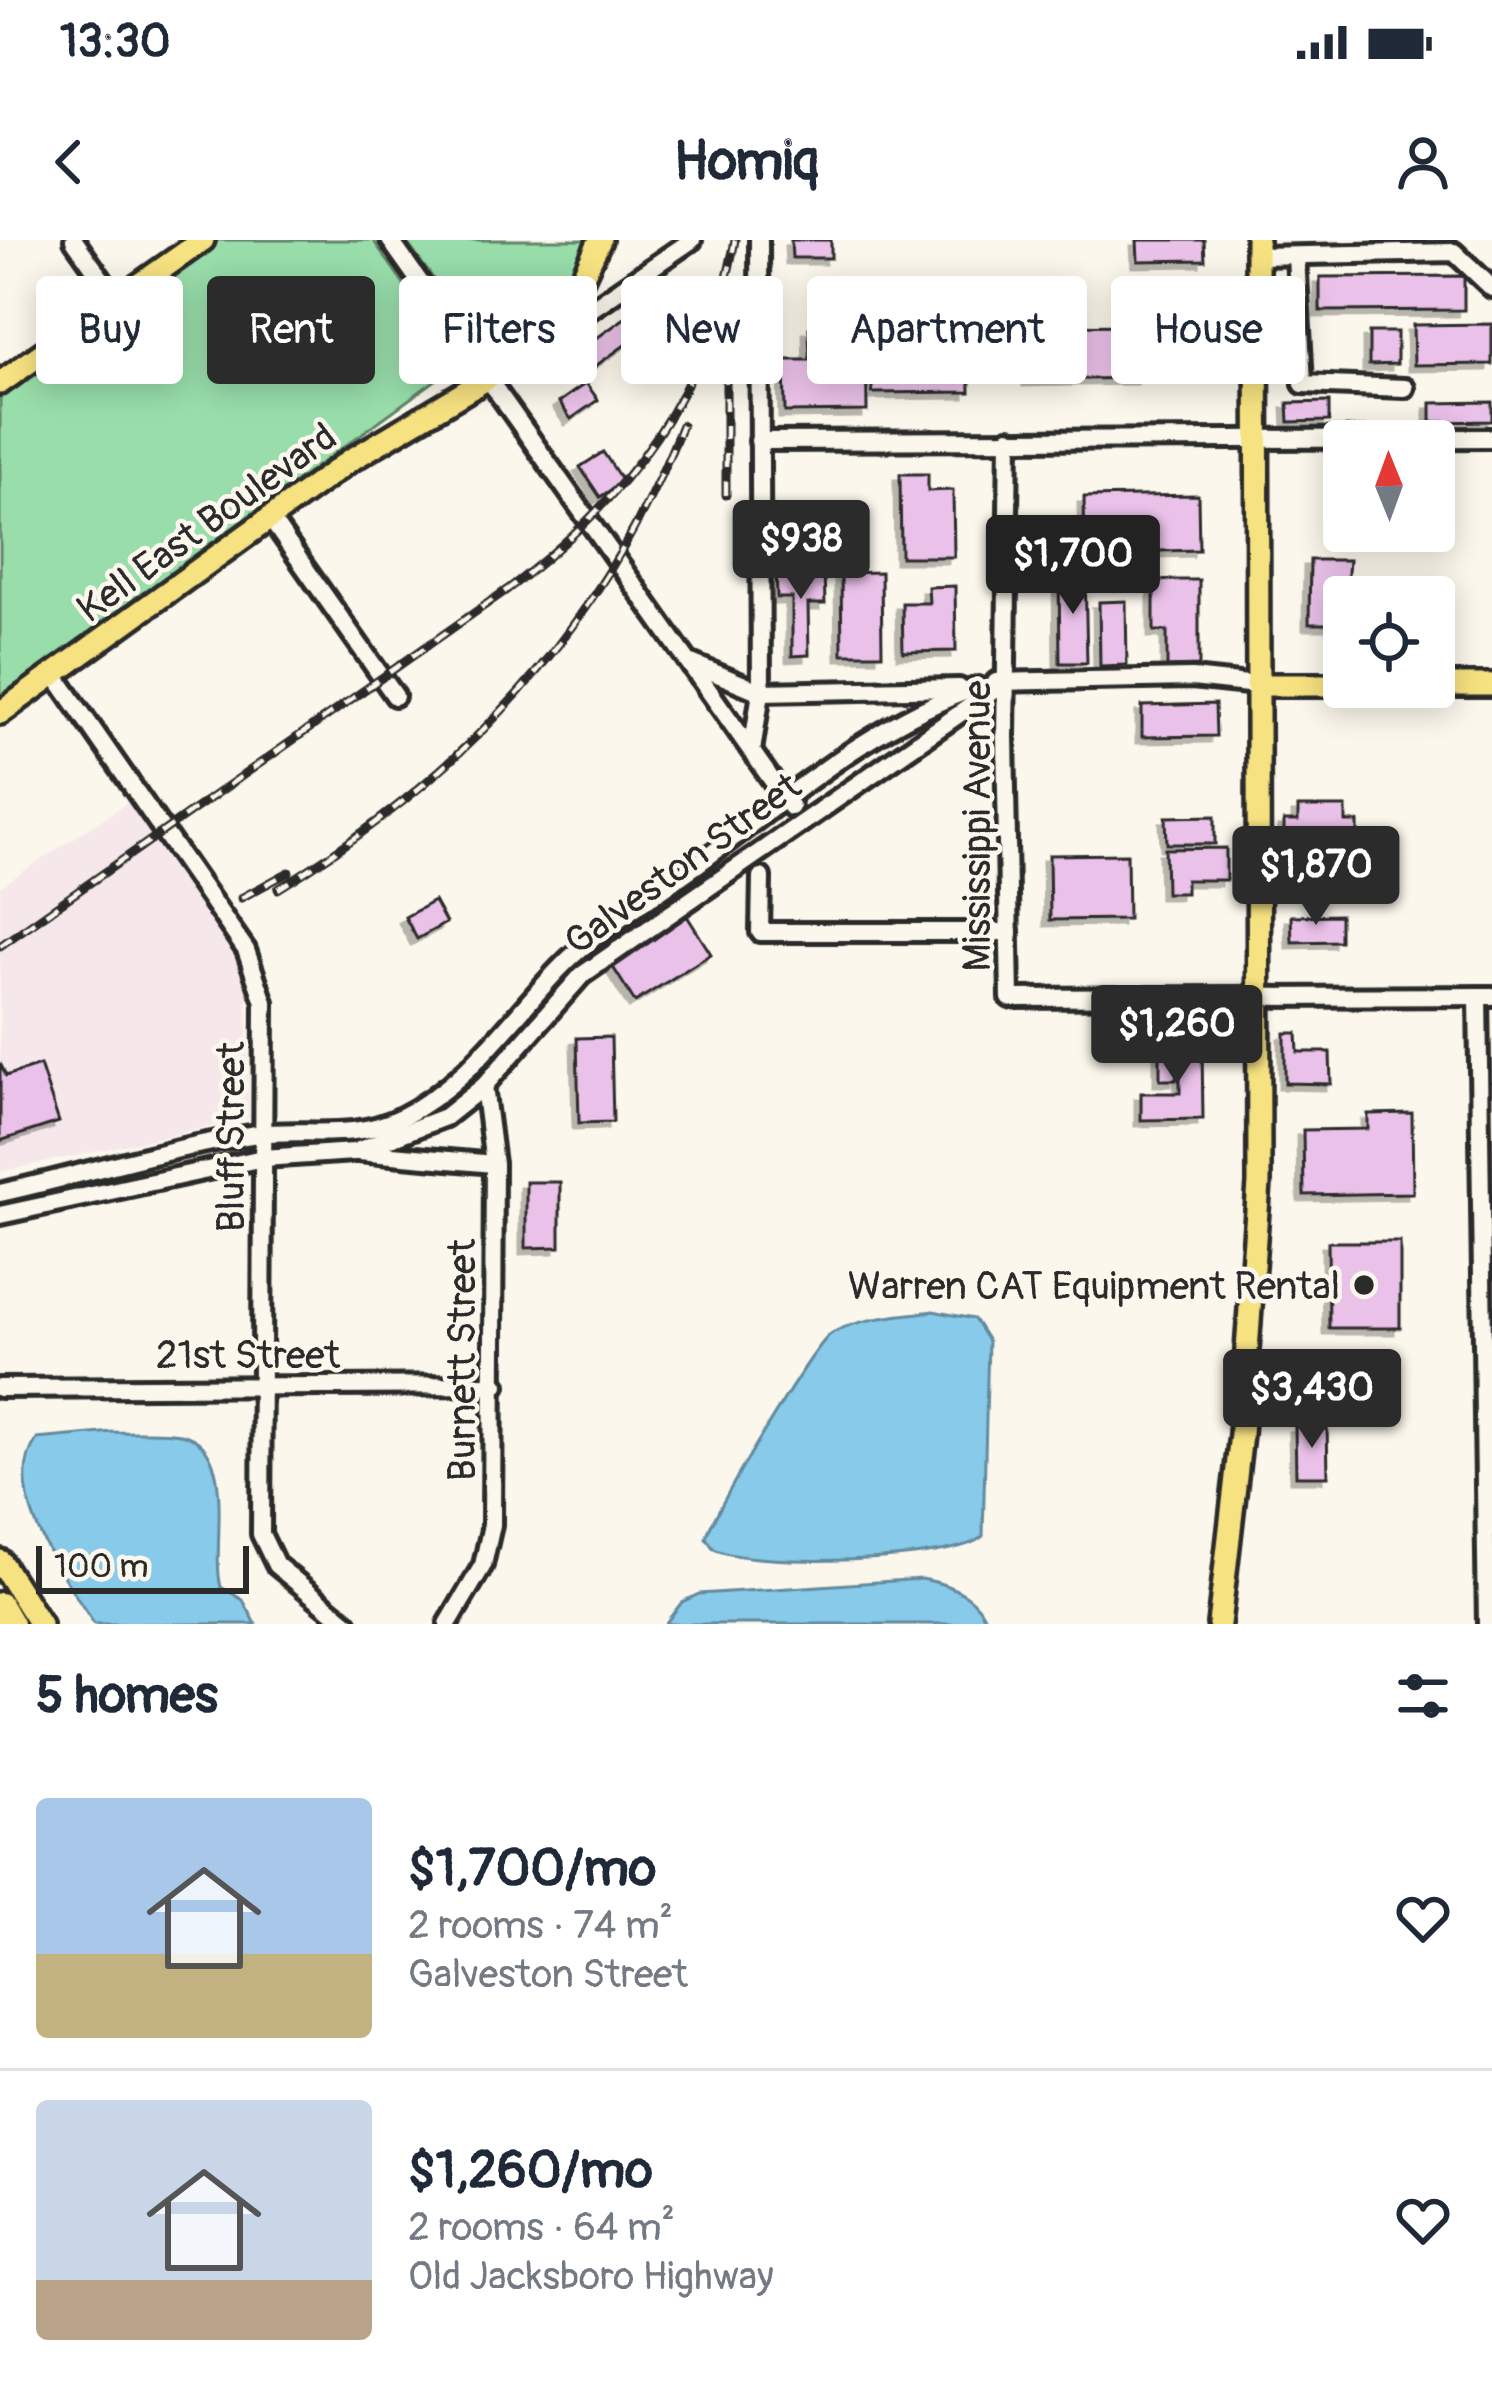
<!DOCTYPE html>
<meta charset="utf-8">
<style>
:root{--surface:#fff;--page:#f6f6f7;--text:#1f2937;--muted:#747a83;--line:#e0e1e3;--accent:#2b2b2b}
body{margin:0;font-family:Pangolin,sans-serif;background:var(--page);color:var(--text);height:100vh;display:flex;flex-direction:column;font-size:45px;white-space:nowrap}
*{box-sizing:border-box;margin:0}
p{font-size:39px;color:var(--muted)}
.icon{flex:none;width:66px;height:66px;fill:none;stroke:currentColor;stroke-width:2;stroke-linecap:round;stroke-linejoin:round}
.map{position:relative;height:1384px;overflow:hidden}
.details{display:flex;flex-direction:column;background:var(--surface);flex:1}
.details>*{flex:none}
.banner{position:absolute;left:36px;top:36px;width:1422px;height:108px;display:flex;gap:24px}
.needle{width:78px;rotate:359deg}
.tools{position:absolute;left:1323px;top:180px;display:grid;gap:24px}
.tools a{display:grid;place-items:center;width:132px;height:132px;border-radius:12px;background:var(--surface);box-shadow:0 6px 30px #0003;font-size:60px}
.scale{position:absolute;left:36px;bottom:30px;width:213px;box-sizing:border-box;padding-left:12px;border:6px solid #2b2b2b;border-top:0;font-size:33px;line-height:42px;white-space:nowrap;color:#2b2b2b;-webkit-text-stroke:9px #fbf7ec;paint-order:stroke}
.price{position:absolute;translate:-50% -102px;padding:0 27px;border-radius:12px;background:var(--accent);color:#fff;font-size:39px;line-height:78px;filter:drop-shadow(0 3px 6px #0008)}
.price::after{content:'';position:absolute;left:50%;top:72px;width:36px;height:27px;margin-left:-18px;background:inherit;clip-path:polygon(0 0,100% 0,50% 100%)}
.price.active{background:#222;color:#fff}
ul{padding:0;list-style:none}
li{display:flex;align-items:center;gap:36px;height:300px;padding:0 36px}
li+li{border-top:3px solid var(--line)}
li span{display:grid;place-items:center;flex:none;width:336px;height:240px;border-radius:12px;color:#555}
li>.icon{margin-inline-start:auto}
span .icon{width:144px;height:144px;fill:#fffc;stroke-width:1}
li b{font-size:51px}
h2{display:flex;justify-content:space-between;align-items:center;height:144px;padding:0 36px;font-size:51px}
.tag{padding:0 42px;border-radius:12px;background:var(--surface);box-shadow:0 6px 30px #0003;font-size:42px;line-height:108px}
.tag.active{background:var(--accent);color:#fff}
.status{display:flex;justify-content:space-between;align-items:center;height:84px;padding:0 60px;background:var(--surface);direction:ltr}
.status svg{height:33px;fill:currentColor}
header{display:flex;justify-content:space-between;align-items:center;height:156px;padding:0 36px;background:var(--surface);font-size:54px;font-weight:700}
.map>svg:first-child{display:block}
.built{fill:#f6e7eb}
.green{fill:#98ddaa;stroke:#62846a;stroke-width:3}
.water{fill:#88cae9;stroke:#638a9d;stroke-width:3}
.building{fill:#eac1e9;stroke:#2b2b2b;stroke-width:3;filter:url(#shadow)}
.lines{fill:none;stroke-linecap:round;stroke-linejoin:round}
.minor-casing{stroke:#2b2b2b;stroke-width:26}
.major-casing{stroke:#2b2b2b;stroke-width:30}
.highway-casing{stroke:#2b2b2b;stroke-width:33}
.minor{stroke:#fbf7ec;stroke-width:16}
.major{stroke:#f7e281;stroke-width:21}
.highway{stroke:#f7e281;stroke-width:24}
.rail-casing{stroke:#2b2b2b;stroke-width:9}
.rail{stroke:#fbf7ec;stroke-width:4.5;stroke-dasharray:14;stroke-linecap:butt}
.poi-dot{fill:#2b2b2b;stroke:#fbf7ec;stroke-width:4.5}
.labels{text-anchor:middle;stroke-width:9;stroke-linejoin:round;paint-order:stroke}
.street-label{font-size:39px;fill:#2b2b2b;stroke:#fbf7ec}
.poi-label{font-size:39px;fill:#2b2b2b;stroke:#fbf7ec;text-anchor:end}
</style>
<div class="status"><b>13:30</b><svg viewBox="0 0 49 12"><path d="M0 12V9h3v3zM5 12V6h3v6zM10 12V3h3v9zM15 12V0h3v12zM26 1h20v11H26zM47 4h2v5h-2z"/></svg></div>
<header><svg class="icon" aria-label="back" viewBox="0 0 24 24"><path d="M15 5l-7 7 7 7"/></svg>Homiq<svg class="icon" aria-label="person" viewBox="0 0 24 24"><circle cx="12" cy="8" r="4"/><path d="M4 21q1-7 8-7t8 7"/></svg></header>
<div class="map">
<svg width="1492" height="1384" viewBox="0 0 1492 1384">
<defs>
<filter id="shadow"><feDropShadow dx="-6" dy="6" stdDeviation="0" flood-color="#0004"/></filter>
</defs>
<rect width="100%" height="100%" fill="#fbf7ec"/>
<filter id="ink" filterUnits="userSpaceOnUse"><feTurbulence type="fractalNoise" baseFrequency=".00833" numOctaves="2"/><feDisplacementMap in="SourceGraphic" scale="24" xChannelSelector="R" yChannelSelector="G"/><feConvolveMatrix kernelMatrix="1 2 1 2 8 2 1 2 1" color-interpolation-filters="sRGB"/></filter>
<g filter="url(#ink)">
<path class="built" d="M130 561 239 718 247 741 249 878 0 932V647Z"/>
<g class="green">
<path d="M215 0H373L444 101 448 131 0 457V151Z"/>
<path d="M405 0H593C572 43 540 104 489 115Z"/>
</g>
<g class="water">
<path d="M933 1071 974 1079 988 1101 983 1296C957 1323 750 1328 714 1309L706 1298C713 1272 815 1103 832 1093 861 1077 901 1076 933 1071Z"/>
<path d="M113 1192C135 1193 159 1190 180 1194 240 1206 210 1305 221 1347L243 1360 256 1384H94C63 1335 0 1252 37 1199Z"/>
<path d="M922 1339C949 1344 979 1355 987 1384H665L682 1362 699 1354Z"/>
</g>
<g class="building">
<path d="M791 0H831V18H792Z"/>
<path d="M1137 0H1204L1205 20 1138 21Z"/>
<path d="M1464 36V70L1320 71V37Z"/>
<path d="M678 40 691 58 590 130 577 112Z"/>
<path d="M1492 84V124L1414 125 1413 85Z"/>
<path d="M1142 85 1143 138 1029 140 1028 86Z"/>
<path d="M969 87 970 152 872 153 871 89Z"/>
<path d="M809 88H866L867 171 785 172 784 120H810Z"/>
<path d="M1369 92H1397V124L1369 125Z"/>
<path d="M586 143 598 160 571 179 559 162Z"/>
<path d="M1329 162V181L1289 182 1288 163Z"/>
<path d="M1492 162V181L1431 182V163Z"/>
<path d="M603 212 623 242 600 257 580 227Z"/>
<path d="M900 234H928V251L953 250 954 317H901Z"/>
<path d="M1198 255 1199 310 1085 313 1084 257Z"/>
<path d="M1310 320H1349L1344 384H1309Z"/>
<path d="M776 331H824L825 364H808L809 415 792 416V358H777Z"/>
<path d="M1059 331H1085L1087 423H1060Z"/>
<path d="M881 332 882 414H842L841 333Z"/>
<path d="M1154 340H1199V426L1167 427V391H1154Z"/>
<path d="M955 346 956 411 903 412 902 363H929L928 347Z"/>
<path d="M1126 361 1127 425 1100 426 1099 362Z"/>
<path d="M1215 464 1216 496 1142 497V466Z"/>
<path d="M1298 567H1346V582H1358V605L1284 604V581H1298Z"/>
<path d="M1215 576V604H1167L1166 577Z"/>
<path d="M1226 608V640H1186V653H1166L1165 609Z"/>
<path d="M1127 614 1128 679 1050 680 1049 615Z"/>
<path d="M434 661 446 683 417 699 405 677Z"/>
<path d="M1340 675V701L1292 702 1291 676Z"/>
<path d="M687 676 711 714 635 762 611 724Z"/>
<path d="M1285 793H1297L1298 812H1330L1331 844 1285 843Z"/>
<path d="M611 797 613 882 579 883 577 798Z"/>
<path d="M1202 807 1203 879 1141 880V853H1180V820L1176 840H1160V808Z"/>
<path d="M0 823 6 836 40 825 59 882 0 901Z"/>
<path d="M1412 873 1413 953 1304 955 1303 890 1368 889V874Z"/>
<path d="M526 942H560V1007L526 1008Z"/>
<path d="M1328 1002H1400V1088H1329Z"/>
<path d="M1327 1185 1328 1236H1296L1295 1186Z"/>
</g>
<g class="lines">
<g class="minor-casing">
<g id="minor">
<path d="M74 0 117 61"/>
<path d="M390 0 791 567"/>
<path d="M1258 16 1454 12 1492 48"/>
<path d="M1296 16 1303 144 1405 148"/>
<path d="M524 115 692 0"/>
<path d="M1009 198 1005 497 1010 758 1492 756"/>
<path d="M759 201 1492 198"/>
<path d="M270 278 395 456"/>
<path d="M691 423 761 452 959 448"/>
<path d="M55 435 246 710 264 762 261 1294 276 1325 348 1384"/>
<path d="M996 442 1192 438 1257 445"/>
<path d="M752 511 761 452 759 0"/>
<path d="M761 637 760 692H1009"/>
<path d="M1478 756 1487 1384"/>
<path d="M358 912 494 924"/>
<path d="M0 953C85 934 170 907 257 894 305 888 353 901 400 878 467 845 508 782 558 730 596 690 650 658 695 626 783 562 873 482 978 447"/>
<path d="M0 975 263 918 354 912 445 877 484 846 582 735 1007 441"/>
<path d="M0 1148 496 1145"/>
<path d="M448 1384 483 1325 492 1285 494 924 484 846"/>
</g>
</g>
<g class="major-casing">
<g id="major">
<path d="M0 143 203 0"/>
<path d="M1257 445H1344"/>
<path d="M1434 445H1492"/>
<path d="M0 473 349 221 485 140 570 64 600 0"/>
<path d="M0 1321 40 1384"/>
<path d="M1219 1384 1241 1194 1259 943 1257 0"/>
</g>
</g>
<g class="highway-casing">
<path id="highway" d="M0 1365 11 1384"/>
</g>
<use href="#minor" class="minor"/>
<use href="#major" class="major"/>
<use href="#highway" class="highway"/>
<g class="rail-casing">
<g id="rail">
<path d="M726 255V75"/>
<path d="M278 649C464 534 601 392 682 185"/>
<path d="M241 658 289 632"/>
<path d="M0 706 508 349C628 259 708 150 735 0"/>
</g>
</g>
<use href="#rail" class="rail"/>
</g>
</g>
<circle class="poi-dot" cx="1364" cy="1045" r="12"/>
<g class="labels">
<g class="street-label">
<text transform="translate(206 282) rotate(-36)" y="14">Kell East Boulevard</text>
<text transform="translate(976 586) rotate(-90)" y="14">Mississippi Avenue</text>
<text transform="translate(682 623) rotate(-36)" y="14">Galveston Street</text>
<text transform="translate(230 897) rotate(-90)" y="14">Bluff Street</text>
<text x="248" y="1128">21st Street</text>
<text transform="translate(461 1120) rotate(-90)" y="14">Burnett Street</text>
</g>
<g class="poi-label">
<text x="1340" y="1059">Warren CAT Equipment Rental</text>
</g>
</g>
</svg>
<div class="tools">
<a><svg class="needle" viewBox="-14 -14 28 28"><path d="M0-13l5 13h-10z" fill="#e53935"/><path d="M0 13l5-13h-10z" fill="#747a83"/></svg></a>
<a><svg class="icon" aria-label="locate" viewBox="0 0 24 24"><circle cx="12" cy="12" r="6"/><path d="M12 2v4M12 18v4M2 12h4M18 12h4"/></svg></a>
</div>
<div class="scale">100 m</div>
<b class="price" style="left:801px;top:362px">$938</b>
<b class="price active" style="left:1073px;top:377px">$1,700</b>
<b class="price" style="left:1316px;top:688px">$1,870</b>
<b class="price" style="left:1177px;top:847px">$1,260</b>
<b class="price" style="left:1312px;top:1211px">$3,430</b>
<div class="banner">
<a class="tag">Buy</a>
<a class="tag active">Rent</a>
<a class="tag">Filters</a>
<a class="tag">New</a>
<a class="tag">Apartment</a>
<a class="tag">House</a>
</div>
</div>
<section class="details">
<h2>5 homes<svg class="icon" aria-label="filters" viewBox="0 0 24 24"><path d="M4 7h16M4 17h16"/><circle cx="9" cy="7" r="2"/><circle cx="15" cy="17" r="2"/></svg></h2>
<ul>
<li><span style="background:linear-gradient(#a9c7e8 65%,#c2b280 0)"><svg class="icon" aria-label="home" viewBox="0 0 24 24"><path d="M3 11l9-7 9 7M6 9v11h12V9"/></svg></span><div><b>$1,700/mo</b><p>2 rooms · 74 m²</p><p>Galveston Street</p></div><svg class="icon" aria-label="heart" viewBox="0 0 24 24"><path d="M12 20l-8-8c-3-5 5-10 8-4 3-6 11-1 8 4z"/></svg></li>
<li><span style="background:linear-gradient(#c9d6e8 75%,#b9a48a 0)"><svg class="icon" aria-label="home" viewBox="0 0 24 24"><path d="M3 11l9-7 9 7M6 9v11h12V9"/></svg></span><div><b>$1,260/mo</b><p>2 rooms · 64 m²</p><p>Old Jacksboro Highway</p></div><svg class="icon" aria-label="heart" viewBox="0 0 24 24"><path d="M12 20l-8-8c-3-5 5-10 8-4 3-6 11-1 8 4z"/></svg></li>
</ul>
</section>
